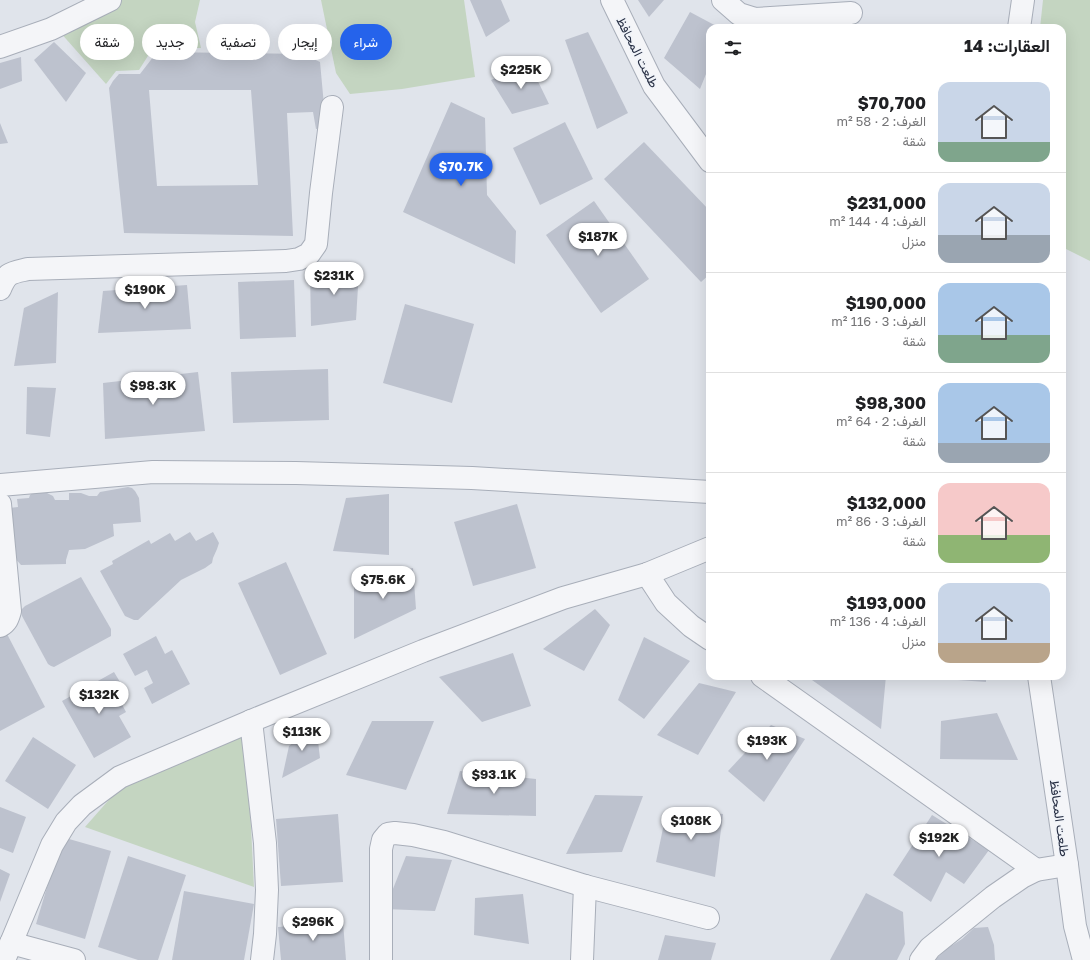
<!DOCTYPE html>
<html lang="ar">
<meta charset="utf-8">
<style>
:root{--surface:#fff;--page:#f6f6f6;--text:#202124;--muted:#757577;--line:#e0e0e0;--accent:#2563eb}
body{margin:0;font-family:"Golos Text",Vazirmatn,sans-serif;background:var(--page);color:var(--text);direction:rtl;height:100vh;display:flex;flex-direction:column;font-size:15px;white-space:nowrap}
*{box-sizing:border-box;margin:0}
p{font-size:13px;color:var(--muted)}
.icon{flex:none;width:22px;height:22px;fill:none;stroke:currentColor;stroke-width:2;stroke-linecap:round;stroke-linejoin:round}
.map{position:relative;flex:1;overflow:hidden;direction:ltr}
.side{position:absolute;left:706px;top:24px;width:360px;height:656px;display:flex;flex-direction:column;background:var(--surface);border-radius:12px;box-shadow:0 4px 16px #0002;direction:rtl}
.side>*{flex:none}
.guide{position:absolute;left:12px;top:24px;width:380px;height:36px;direction:rtl;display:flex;gap:8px}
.price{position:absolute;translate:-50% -34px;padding:0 9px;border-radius:14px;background:#fff;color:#222;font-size:13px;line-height:26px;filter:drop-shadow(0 1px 2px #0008)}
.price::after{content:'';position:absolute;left:50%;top:24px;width:12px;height:9px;margin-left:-6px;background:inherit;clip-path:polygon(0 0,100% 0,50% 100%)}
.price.on{background:var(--accent);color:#fff}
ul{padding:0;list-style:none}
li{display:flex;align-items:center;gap:12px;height:100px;padding:0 16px}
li+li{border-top:1px solid var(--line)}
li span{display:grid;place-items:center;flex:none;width:112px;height:80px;border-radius:12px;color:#555}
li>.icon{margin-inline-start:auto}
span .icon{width:48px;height:48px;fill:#fffc;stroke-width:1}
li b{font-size:17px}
h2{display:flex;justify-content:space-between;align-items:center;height:48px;padding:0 16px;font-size:17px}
.tag{padding:0 14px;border-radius:18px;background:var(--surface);box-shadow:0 4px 16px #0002;font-size:14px;line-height:36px}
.tag.on{background:var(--accent);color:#fff}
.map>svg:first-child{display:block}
.green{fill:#c4d5c1}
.building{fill:#bdc2ce;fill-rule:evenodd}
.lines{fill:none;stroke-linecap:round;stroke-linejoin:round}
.minor-casing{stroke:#a8aeb9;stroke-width:24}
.tertiary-casing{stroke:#a8aeb9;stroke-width:24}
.minor{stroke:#f4f5f8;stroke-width:22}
.tertiary{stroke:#f4f5f8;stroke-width:22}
.labels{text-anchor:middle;stroke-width:3;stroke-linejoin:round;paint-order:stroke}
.street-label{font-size:13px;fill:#272f44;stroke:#f0f3f8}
</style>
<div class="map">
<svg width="1090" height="960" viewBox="0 0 1090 960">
<rect width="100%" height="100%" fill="#e0e4eb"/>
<g class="green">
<path d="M119 0H200L195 22 201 48H153L139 70 116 71 106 84 59 31Z"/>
<path d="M321 0H464L475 77 402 89 350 94 336 73Z"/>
<path d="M1043 0H1090V261L1062 247V28H1040Z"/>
<path d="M246 726 254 887 85 827 122 785Z"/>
</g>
<g class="building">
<path d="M470 0H501L510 21 486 37Z"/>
<path d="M638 0H664L649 17Z"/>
<path d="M690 12 720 28H710V64L700 89 664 58Z"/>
<path d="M588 32 628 113 597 129 565 40Z"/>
<path d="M54 42 86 73 66 102 34 60Z"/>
<path d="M157 52 303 54 320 62 326 127 316 129 313 112 287 113 293 236 124 233 109 88 113 81 119 74H140ZM149 90H251L258 185 157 186Z"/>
<path d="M21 57 22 81 0 89V63Z"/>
<path d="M529 63 549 104 512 114 491 80Z"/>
<path d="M451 102 485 118 487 195 516 231 515 264 403 212Z"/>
<path d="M565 122 593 179 540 205 513 148Z"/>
<path d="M0 123 8 143 0 144Z"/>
<path d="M644 142 710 211V274L701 282 604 179Z"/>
<path d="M594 201 649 279 601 313 546 235Z"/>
<path d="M359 270 356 320 311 326 310 271Z"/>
<path d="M294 280 296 337 240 339 238 282Z"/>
<path d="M187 285 191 329 98 333 103 291Z"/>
<path d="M58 292 56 363 14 366 24 308Z"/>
<path d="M405 304 474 324 452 403 383 383Z"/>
<path d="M328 369 329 420 233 423 231 372Z"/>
<path d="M198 372 205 431 105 439 103 383Z"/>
<path d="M27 387 56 388 50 437 26 434Z"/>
<path d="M128 487 132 488 135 491 139 498 141 522 113 524 114 536 85 549 69 550 66 560V564L21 565 14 557 9 508 18 507 17 499 29 498 30 495 33 493H47L53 496 55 500H69V493H81L89 496H97L100 492Z"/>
<path d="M389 494V555L333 551 346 498Z"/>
<path d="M517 504 536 568 473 586 454 522Z"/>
<path d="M190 532 196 541 213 532 219 543 217 549 213 558 212 563 205 568 181 580 138 620H134L125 616 100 571 113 564 112 561 149 540 151 544 170 533 175 541Z"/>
<path d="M286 562 327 654 280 675 238 583Z"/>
<path d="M413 568 416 609 354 639V580Z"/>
<path d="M81 577 111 629V636L54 667 51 666 48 664 22 616 21 610 25 606Z"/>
<path d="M595 609 610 625 584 671 543 649Z"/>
<path d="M7 634 45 707 0 731V638Z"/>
<path d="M156 636 165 654 172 650 190 684 152 704 144 688 153 683 147 670 135 676 123 654Z"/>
<path d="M644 637 690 661 644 719 618 700Z"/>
<path d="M513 653 531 706 482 722 439 677Z"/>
<path d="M114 672 126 692 118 697 126 712 119 716 131 737 94 758 62 701Z"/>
<path d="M816 676H886L881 729 812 680Z"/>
<path d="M929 676H986V682L930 678Z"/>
<path d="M699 683 736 692 698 755 657 735Z"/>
<path d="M997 713 1018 760 940 759 941 721Z"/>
<path d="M372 721H434L406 790 346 775Z"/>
<path d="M316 725 320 758 282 778 289 746Z"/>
<path d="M771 725 805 739 764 802 728 771Z"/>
<path d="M33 737 76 765 48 809 5 781Z"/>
<path d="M460 771 536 779V816L447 814Z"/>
<path d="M595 795 643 796 622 852 566 854Z"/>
<path d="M0 807 26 817 13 853 0 848Z"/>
<path d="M667 809 723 814 715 877 656 862Z"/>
<path d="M338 814 343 882 281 886 276 819Z"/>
<path d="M932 815 989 850 964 884 946 872 931 902 893 875Z"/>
<path d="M62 837 111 851 85 939 36 924Z"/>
<path d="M128 856 186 875 158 960H138L98 947Z"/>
<path d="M406 856 452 860 435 911 385 909Z"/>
<path d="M0 869 10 874 0 902Z"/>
<path d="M184 891 254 904 244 960H172Z"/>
<path d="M866 893 903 912 905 944 897 960H830Z"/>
<path d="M523 894 529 944 474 935 475 898Z"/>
<path d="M343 922 346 960H281L278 927Z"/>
<path d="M988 927 994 945 995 960H935L948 948 962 939 974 928Z"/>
<path d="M665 935 716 943 711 960H658Z"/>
</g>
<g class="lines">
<g class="minor-casing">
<g id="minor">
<path d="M723 0 739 14 755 19 851 13"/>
<path d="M1019 28 1023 0"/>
<path d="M0 47 51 29 110 0"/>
<path d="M0 289C7 272 11 273 28 269L286 261 299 259 309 254 316 244 321 193 332 107"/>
<path d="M0 485 153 472 296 473 472 478 710 492"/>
<path d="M0 504 10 611C8 618 7 622 0 626"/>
<path d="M647 574 666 603 691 626 710 639"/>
<path d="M762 676 1036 870"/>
<path d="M251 721 265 843 267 890 265 934 262 960"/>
<path d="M11 943 74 960"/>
<path d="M4 960 52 845 66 822 82 805 120 777 251 721 423 651 563 598 647 574 710 548"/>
<path d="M381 960V849L383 840 388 834 395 833 413 835 444 842 585 886 708 918"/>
<path d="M582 960 585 886"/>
<path d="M921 960 930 948 993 897 1022 877 1036 870 1067 865"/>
</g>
</g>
<g class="tertiary-casing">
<g id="tertiary">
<path d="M612 0 654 86 710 161"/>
<path d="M1039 676 1067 865 1075 926 1084 960"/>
</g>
</g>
<use href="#minor" class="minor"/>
<use href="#tertiary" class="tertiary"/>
</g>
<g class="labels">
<g class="street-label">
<text transform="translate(638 52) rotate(63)" y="5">طلعت المحافظ</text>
<text transform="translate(1060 818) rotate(82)" y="5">طلعت المحافظ</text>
</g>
</g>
</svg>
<b class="price" style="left:521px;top:90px">$225K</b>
<b class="price on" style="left:461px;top:187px">$70.7K</b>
<b class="price" style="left:598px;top:257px">$187K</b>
<b class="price" style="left:334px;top:296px">$231K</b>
<b class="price" style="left:145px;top:310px">$190K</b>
<b class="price" style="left:153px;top:406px">$98.3K</b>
<b class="price" style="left:383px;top:600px">$75.6K</b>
<b class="price" style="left:99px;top:715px">$132K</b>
<b class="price" style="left:302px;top:752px">$113K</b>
<b class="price" style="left:767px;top:761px">$193K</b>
<b class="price" style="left:494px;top:795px">$93.1K</b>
<b class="price" style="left:691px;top:841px">$108K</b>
<b class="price" style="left:939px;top:858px">$192K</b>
<b class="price" style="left:313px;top:942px">$296K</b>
<div class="guide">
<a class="tag on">شراء</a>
<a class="tag">إيجار</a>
<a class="tag">تصفية</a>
<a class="tag">جديد</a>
<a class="tag">شقة</a>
</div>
<section class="side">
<h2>العقارات: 14<svg class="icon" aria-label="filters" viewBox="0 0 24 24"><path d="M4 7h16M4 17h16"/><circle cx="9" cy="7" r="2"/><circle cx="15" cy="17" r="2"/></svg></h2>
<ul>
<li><span style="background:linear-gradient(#c9d6e8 75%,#7fa58c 0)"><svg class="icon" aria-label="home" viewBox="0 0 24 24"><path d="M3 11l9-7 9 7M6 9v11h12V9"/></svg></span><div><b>$70,700</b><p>الغرف: 2 · 58 m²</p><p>شقة</p></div></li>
<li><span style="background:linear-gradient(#c9d6e8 65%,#9aa5b1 0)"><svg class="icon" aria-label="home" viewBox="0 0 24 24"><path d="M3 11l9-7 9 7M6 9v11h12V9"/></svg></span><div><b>$231,000</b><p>الغرف: 4 · 144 m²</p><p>منزل</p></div></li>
<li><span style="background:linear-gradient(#a9c7e8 65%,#7fa58c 0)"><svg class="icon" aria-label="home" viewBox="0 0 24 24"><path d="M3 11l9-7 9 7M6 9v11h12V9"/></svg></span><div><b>$190,000</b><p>الغرف: 3 · 116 m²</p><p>شقة</p></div></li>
<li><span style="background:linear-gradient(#a9c7e8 75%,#9aa5b1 0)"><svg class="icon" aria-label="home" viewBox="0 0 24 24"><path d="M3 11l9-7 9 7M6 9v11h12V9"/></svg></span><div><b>$98,300</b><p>الغرف: 2 · 64 m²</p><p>شقة</p></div></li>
<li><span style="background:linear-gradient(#f6c9c9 65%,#8fb573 0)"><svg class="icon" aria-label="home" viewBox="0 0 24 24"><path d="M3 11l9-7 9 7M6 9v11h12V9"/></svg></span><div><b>$132,000</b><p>الغرف: 3 · 86 m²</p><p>شقة</p></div></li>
<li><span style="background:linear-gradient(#c9d6e8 75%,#b9a48a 0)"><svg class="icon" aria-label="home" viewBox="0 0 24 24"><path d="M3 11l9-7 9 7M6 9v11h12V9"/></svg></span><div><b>$193,000</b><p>الغرف: 4 · 136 m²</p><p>منزل</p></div></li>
</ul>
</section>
</div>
